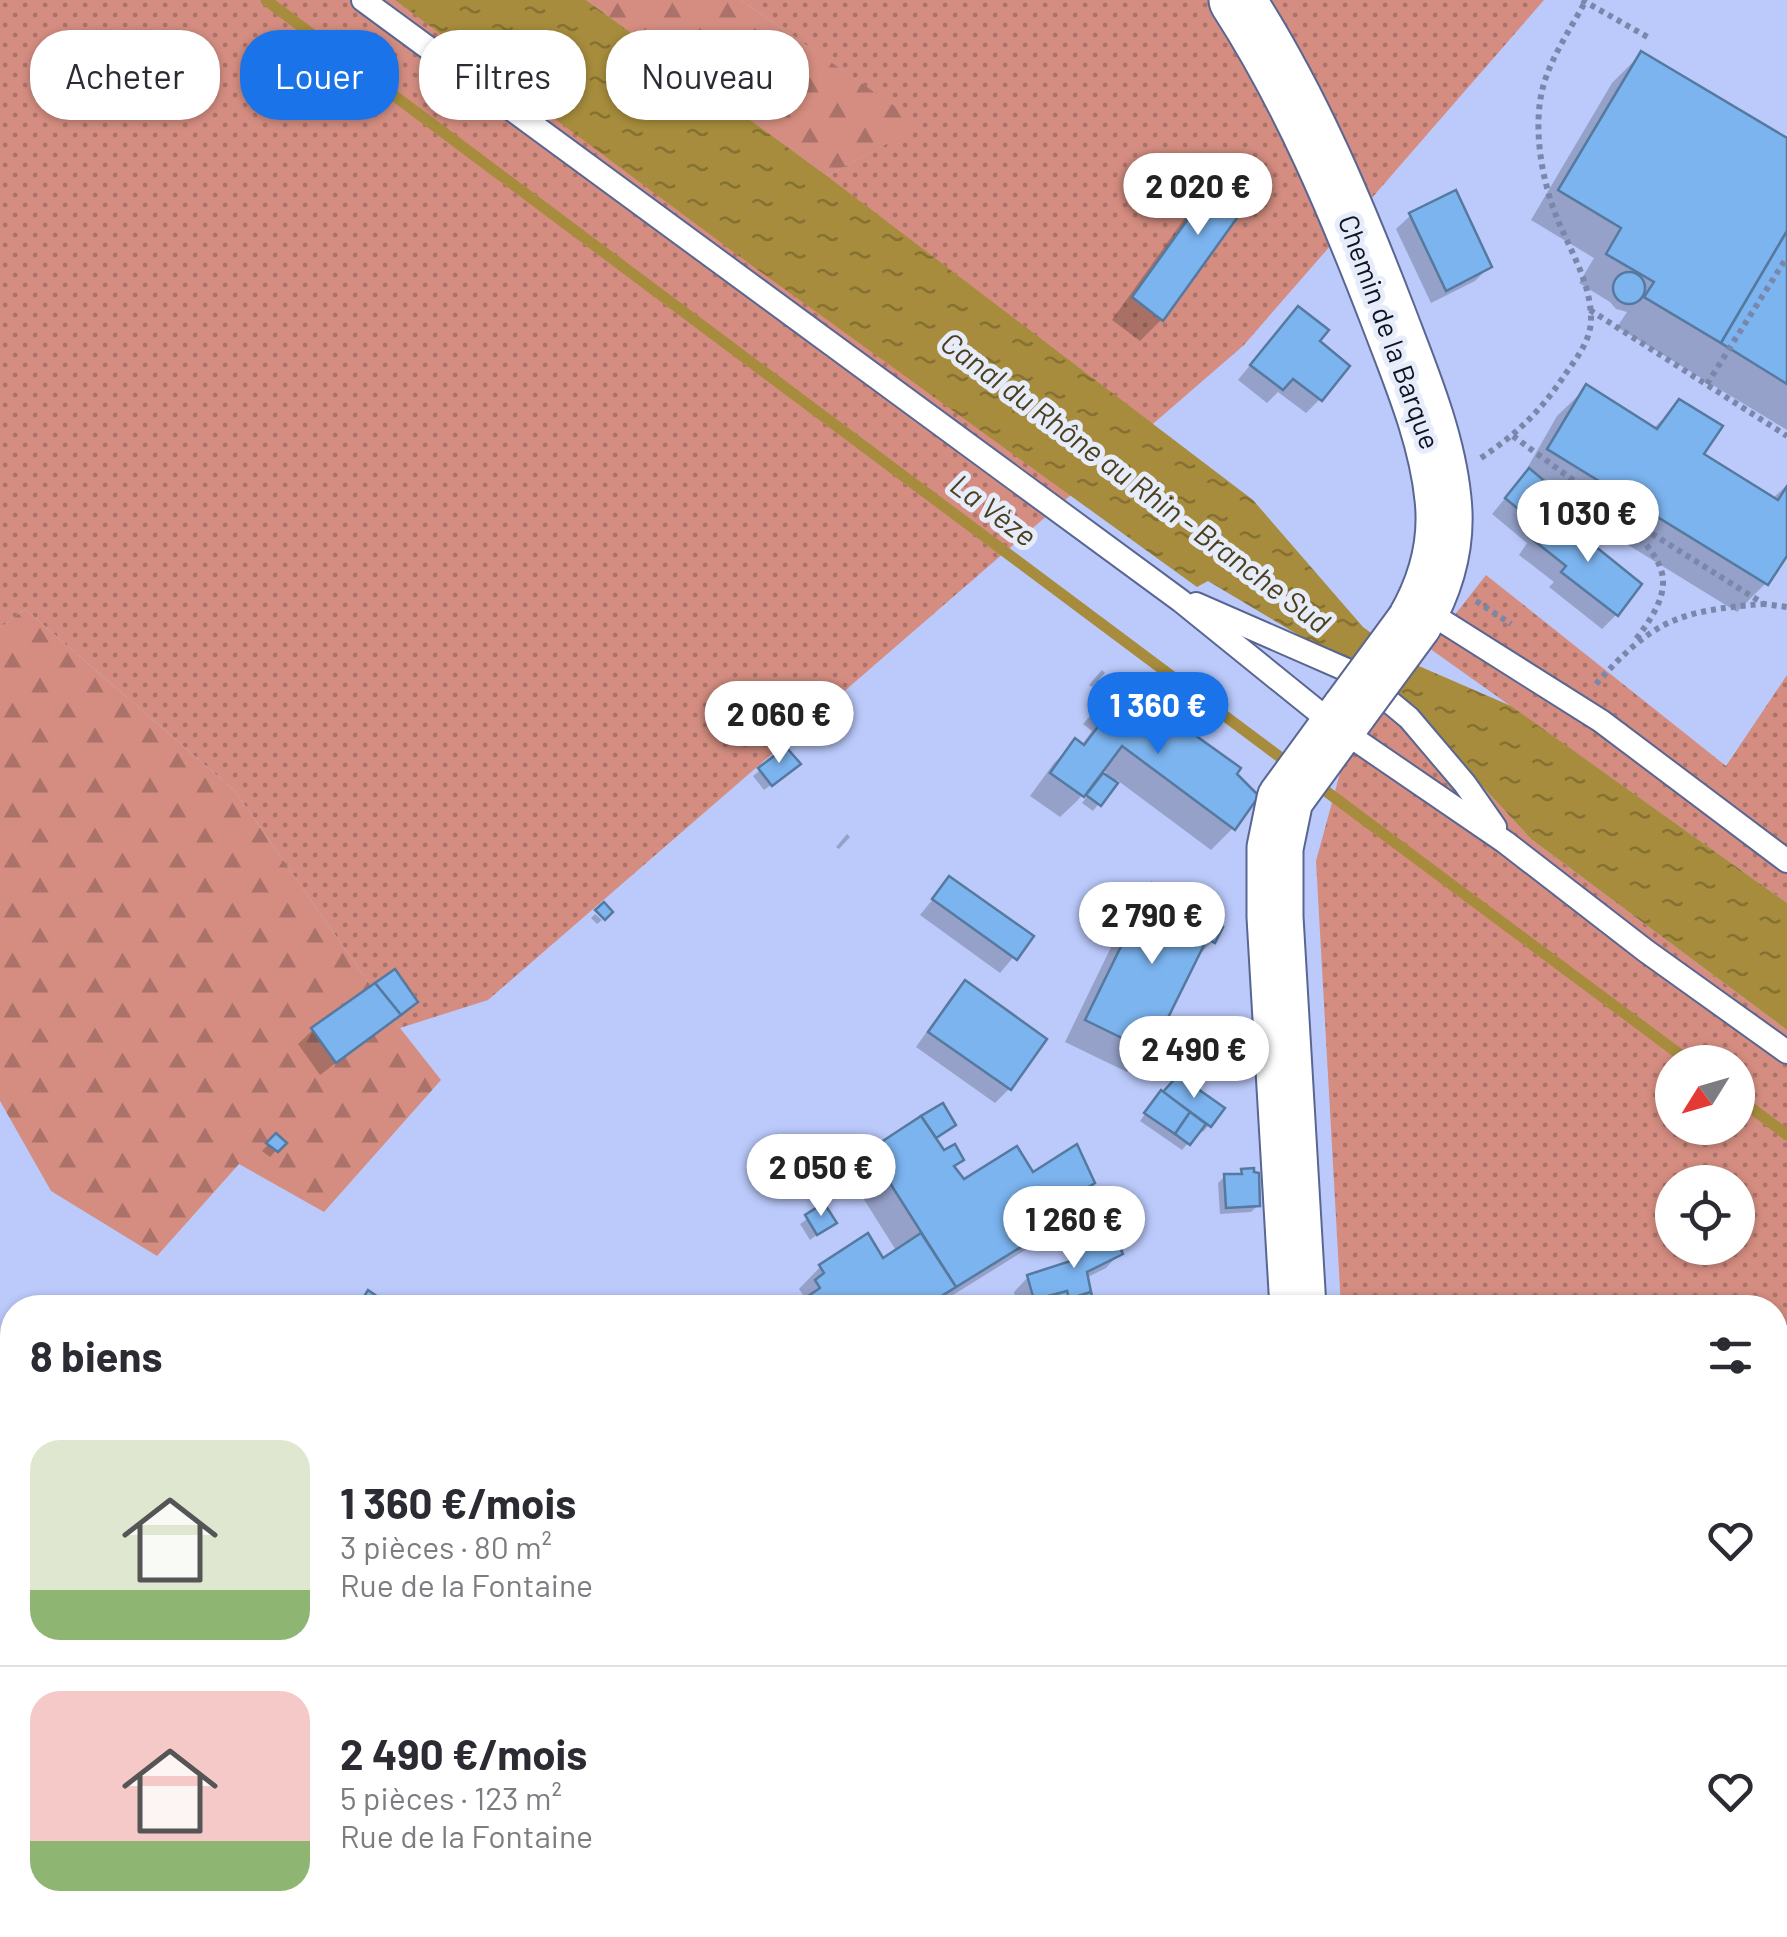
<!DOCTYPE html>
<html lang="fr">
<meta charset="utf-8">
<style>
:root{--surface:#fff;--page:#f7f7f7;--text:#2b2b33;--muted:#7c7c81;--line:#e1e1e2;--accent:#1a73e8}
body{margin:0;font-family:Barlow,sans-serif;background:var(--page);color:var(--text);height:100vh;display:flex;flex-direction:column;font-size:38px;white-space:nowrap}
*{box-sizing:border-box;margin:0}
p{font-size:32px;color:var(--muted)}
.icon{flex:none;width:55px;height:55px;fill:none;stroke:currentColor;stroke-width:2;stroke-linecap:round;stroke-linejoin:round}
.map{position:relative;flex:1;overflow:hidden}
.panel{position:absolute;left:0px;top:1295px;width:1788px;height:642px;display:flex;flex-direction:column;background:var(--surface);border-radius:40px 40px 0 0;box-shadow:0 2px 8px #0004}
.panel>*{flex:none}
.guide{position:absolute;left:30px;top:30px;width:1000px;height:90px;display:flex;gap:20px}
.needle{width:65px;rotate:233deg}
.buttons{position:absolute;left:1655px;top:1045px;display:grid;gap:20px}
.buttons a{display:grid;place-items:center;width:100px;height:100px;border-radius:50%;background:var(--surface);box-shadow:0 2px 8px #0004;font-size:50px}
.price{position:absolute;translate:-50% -85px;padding:0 22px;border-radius:35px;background:#fff;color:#222;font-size:32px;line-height:65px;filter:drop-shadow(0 2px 5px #0008)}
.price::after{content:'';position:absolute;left:50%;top:60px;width:30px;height:22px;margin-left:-15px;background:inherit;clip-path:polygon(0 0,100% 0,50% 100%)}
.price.active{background:var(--accent);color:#fff}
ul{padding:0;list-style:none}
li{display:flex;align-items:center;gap:30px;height:250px;padding:0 30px}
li+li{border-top:2px solid var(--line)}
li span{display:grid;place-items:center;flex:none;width:280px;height:200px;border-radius:30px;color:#555}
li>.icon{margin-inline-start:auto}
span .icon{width:120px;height:120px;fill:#fffc;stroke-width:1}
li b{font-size:42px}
h2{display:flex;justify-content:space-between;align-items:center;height:120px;padding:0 30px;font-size:42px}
.chip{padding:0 35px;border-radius:40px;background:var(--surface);box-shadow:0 2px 8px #0004;font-size:35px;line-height:90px}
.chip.active{background:var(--accent);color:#fff}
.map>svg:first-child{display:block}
.grass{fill:url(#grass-dots);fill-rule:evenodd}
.forest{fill:url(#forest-firs)}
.water{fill:url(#water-ripples)}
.shadow{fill:#0003}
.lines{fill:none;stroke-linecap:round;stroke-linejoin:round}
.stream{stroke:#a68c3c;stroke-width:11}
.building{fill:#7cb4ef;stroke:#56799f;stroke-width:2.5}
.lane-casing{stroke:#596691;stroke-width:26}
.street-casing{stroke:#596691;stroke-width:49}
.secondary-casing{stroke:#596691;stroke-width:59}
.path{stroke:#7b86ab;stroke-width:6;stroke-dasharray:5 5;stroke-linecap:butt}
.lane{stroke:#fff;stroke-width:22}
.street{stroke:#fff;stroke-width:45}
.secondary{stroke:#fff;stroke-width:55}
.secondary-bridge-casing{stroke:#596691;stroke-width:59;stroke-linecap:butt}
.secondary-bridge{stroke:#fff;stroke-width:55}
.labels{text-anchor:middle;stroke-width:10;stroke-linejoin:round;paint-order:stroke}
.street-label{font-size:28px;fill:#0f1425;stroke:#e7ecfb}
.water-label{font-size:30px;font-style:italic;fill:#4b3f1d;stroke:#e7ecfb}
</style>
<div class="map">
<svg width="1787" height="1937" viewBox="0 0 1787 1937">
<defs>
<pattern id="grass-dots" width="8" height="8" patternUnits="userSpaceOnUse" patternTransform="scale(2.5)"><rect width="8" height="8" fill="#d48d80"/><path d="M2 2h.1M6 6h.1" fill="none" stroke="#aa7269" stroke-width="1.8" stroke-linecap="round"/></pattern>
<pattern id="forest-firs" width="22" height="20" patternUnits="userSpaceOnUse" patternTransform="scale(2.5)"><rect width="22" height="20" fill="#d48d80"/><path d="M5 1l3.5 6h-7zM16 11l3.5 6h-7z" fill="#aa7269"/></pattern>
<pattern id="water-ripples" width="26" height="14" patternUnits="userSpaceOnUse" patternTransform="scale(2.5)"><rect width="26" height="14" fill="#a68c3c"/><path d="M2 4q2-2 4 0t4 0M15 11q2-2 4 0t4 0" fill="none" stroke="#867132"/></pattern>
</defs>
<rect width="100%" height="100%" fill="#bbcafb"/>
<g class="grass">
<path d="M0 0H586L827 176 921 125 741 0H1544L1244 345 488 1000 400 1028 235 791 25 609 0 628Z"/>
<path d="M1486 575 1726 766 1787 675V903L1429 648Z"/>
<path d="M1397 694 1531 839 1787 1030V1867L1775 1861V1308L1341 1307 1316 861 1342 766ZM1672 1062H1738V1128H1672ZM1672 1182H1738V1248H1672Z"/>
</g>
<g class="forest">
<path d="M586 0H741L922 125 827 176Z"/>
<path d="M25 609 235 791 400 1028 441 1080 324 1212 239 1164 157 1256 51 1191 0 1101V628Z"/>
</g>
<path class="water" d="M395 0H586L827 176 1253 500 1363 627 1412 663 1511 706 1787 903V1030L1531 839 1397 694 1208 581 1197 587 747 262Z"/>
<g class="shadow">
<path d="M1641 54 1787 141V430L1617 327 1627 312 1616 309 1610 302 1579 283 1594 258 1531 220 1612 83Z"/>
<path d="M1234 158 1262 179 1161 320 1140 341 1112 320 1212 180Z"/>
<path d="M1411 215 1489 267 1475 281 1431 303 1396 229Z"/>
<path d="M1284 324 1316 341 1320 399 1306 413 1278 392 1267 403 1238 380Z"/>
<path d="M1586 388 1652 430 1680 402 1701 454 1772 499 1787 485V551L1766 583 1737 612 1560 503 1550 513 1639 584 1616 615 1602 629 1549 587 1554 582 1519 555 1527 543 1492 514 1521 479 1557 416Z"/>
<path d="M1102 670 1105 673 1092 687 1089 685Z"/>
<path d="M1119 683 1234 775 1233 828 1211 850 1117 780 1093 811 1082 803 1106 772 1102 769 1078 800 1060 817 1030 796 1054 763 1076 742 1081 746 1092 731 1083 724Z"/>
<path d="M786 750 791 770 764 790 753 776Z"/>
<path d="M847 834 850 837 839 849 836 847Z"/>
<path d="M949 879 1030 937 1000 973 920 915Z"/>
<path d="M1152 886 1213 941 1194 960 1149 1051 1127 1072 1065 1042 1130 908Z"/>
<path d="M595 914 602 920 597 924 591 918Z"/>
<path d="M965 983 1044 1040 1009 1089 995 1103 916 1047 951 997Z"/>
<path d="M391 1021 320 1075 298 1044 313 1030Z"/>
<path d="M1178 1078 1209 1125 1203 1132 1199 1130 1182 1150 1140 1121 1155 1100Z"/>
<path d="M942 1106 946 1131 934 1139 963 1183 1032 1176 1092 1182 1073 1201 1078 1209 1056 1231 932 1308H796L795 1304 803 1295 799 1289 820 1267 882 1262 897 1252 848 1174 870 1152Z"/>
<path d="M276 1136 283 1143 270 1157 262 1151Z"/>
<path d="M1242 1171 1258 1205 1251 1212 1220 1214 1218 1183 1225 1176H1237Z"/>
<path d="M824 1207 834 1222 810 1240 800 1224Z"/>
<path d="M1079 1253H1120L1106 1268 1086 1278 1093 1308H1018L1014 1292 1028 1277 1067 1265Z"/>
<path d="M220 1925H249L243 1937H215Z"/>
<path d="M355 1925H412L437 1937H350Z"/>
<path d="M589 1925H653L680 1937H578Z"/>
<path d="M915 1925H959L949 1937H932Z"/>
<path d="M1068 1925H1124L1114 1935 1107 1937H1071Z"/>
<path d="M1652 1925H1760L1758 1937H1650Z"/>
</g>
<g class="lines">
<g class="stream">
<path d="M266 0 1292 766"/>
<path d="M1315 783 1690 1062"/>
<path d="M1738 1098 1787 1135"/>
</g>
</g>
<g class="building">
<path d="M1641 51 1787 138V231L1721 343 1644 297 1654 282 1606 254 1621 228 1558 190Z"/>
<path d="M1234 155 1265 179 1163 321 1132 297Z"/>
<path d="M1456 190 1492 267 1446 291 1409 213Z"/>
<path d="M1787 231V384L1721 343Z"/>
<circle cx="1629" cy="288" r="16"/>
<path d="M1298 306 1329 330 1320 341 1350 366 1322 401 1293 379 1283 390 1250 365Z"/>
<path d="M1586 384 1657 429 1679 399 1723 426 1704 454 1778 500 1787 486V556L1768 585 1547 449Z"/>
<path d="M1529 468 1567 500 1540 527 1505 498Z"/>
<path d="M1554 513 1642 584 1618 616 1561 572 1566 566 1532 539Z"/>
<path d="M1118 680 1241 768 1237 774 1259 796 1235 830 1122 746 1084 797 1050 773 1075 738 1084 745 1112 708 1102 701Z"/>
<path d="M786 747 801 764 772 786 758 768Z"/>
<path d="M1103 773 1118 783 1101 806 1086 795Z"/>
<path d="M949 876 1034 936 1017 960 932 899Z"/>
<path d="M1152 883 1216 915 1213 922 1223 927 1215 943 1207 939 1151 1052 1085 1020Z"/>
<path d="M604 902 613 912 605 920 595 910Z"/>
<path d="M395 969 418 1002 401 1015 375 983Z"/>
<path d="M965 980 1047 1039 1011 1090 928 1032Z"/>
<path d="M375 983 401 1015 336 1063 311 1028Z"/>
<path d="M1178 1075 1225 1108 1211 1127 1163 1092Z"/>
<path d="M1161 1090 1190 1112 1175 1134 1144 1113Z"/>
<path d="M943 1103 956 1125 936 1138 921 1116Z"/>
<path d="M1190 1112 1206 1124 1190 1145 1175 1134Z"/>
<path d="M921 1116 944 1150 955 1144 964 1160 954 1166 964 1179 1017 1146 1033 1172 1077 1144 1095 1183 1073 1197 1081 1210 956 1287 869 1150Z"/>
<path d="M276 1133 287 1143 278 1152 266 1143Z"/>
<path d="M1254 1168V1172L1259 1173 1260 1206 1226 1208 1224 1174H1242L1241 1169Z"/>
<path d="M824 1203 837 1223 817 1235 805 1215Z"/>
<path d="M868 1233 883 1258 921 1233 956 1287 922 1308H796L795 1305 820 1288 815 1280 824 1273 819 1265Z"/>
<path d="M1114 1234 1123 1254 1087 1272 1091 1292 1069 1299 1067 1291 1034 1300 1027 1275 1080 1258 1078 1251Z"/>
<path d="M368 1290 394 1308H357Z"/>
<path d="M1067 1291 1069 1299 1035 1308 1034 1300Z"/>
<path d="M1091 1292 1095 1308H1037L1069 1299Z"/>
<path d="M226 1925H251L246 1937H221Z"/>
<path d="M366 1925H394L389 1937H361Z"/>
<path d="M394 1925H418L442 1937H389Z"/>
<path d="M598 1925H660L686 1937H593Z"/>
<path d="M1665 1925H1762L1761 1937H1663Z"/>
</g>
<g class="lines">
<g class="lane-casing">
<g id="lane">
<path d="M363 0 1181 601 1337 727 1505 842 1646 951 1787 1052"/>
<path d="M1196 604 1356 674 1409 718 1465 784 1495 827"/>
<path d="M1422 608 1601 721 1787 861"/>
</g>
</g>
<g class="street-casing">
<g id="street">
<path d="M0 1506 12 1514"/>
<path d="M794 1937 800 1934 817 1937"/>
<path d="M1211 1937 1233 1932 1274 1937"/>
</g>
</g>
<g class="secondary-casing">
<g id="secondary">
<path d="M1237 0C1301 99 1346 207 1388 316 1410 374 1437 437 1443 499 1448 544 1436 585 1414 623"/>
<path d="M1298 1308 1275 917V848L1285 799 1350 710"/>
<path d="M1376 1925 1380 1937"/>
</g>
</g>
<g class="path">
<path d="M1582 0 1651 39"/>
<path d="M1590 310 1787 436"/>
<path d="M1707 384 1787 257"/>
<path d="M1513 436 1611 508 1764 604 1787 607"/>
<path d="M1481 458C1515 435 1539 413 1562 379 1574 361 1591 342 1591 319 1591 283 1570 250 1557 218 1542 181 1533 130 1542 91 1549 60 1570 30 1585 2"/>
<path d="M1619 516C1666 563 1681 581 1636 639"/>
<path d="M1476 601 1511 624"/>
<path d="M1596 684C1653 620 1678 611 1763 604"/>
</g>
<use href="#lane" class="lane"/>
<use href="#street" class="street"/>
<use href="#secondary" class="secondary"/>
<g class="secondary-bridge-casing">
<path id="secondary-bridge" d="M1350 710 1414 623"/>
</g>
<use href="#secondary-bridge" class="secondary-bridge"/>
</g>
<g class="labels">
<g class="street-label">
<text transform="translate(1389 332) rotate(70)" y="10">Chemin de la Barque</text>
</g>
<g class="water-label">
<text transform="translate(1135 483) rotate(37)" y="10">Canal du Rhône au Rhin - Branche Sud</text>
<text transform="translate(993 511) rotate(37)" y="10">La Vèze</text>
</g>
</g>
</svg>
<div class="buttons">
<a><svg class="needle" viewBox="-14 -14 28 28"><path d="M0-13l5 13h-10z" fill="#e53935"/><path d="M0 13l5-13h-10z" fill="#7c7c81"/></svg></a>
<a><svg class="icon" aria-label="locate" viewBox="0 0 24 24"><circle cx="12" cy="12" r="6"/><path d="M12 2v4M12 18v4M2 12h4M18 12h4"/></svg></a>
</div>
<b class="price" style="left:1198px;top:238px">2 020 €</b>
<b class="price" style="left:1588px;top:565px">1 030 €</b>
<b class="price active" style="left:1158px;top:757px">1 360 €</b>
<b class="price" style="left:779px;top:766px">2 060 €</b>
<b class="price" style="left:1152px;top:967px">2 790 €</b>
<b class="price" style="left:1194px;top:1101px">2 490 €</b>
<b class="price" style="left:821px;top:1219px">2 050 €</b>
<b class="price" style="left:1074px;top:1271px">1 260 €</b>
<div class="guide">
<a class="chip">Acheter</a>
<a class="chip active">Louer</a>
<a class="chip">Filtres</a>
<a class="chip">Nouveau</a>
</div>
<section class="panel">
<h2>8 biens<svg class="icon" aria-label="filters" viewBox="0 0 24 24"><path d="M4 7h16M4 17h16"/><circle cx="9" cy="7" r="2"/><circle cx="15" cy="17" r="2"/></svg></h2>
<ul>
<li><span style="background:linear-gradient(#dfe7d0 75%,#8fb573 0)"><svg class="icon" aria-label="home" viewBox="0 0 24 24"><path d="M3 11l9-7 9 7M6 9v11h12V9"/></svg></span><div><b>1 360 €/mois</b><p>3 pièces · 80 m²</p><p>Rue de la Fontaine</p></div><svg class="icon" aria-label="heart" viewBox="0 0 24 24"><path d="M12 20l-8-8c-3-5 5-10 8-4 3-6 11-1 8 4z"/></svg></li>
<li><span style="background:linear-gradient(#f6c9c9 75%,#8fb573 0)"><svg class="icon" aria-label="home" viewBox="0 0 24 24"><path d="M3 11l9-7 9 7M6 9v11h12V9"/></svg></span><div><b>2 490 €/mois</b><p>5 pièces · 123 m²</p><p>Rue de la Fontaine</p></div><svg class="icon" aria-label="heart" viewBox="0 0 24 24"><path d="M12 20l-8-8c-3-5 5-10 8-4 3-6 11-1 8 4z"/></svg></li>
</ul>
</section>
</div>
